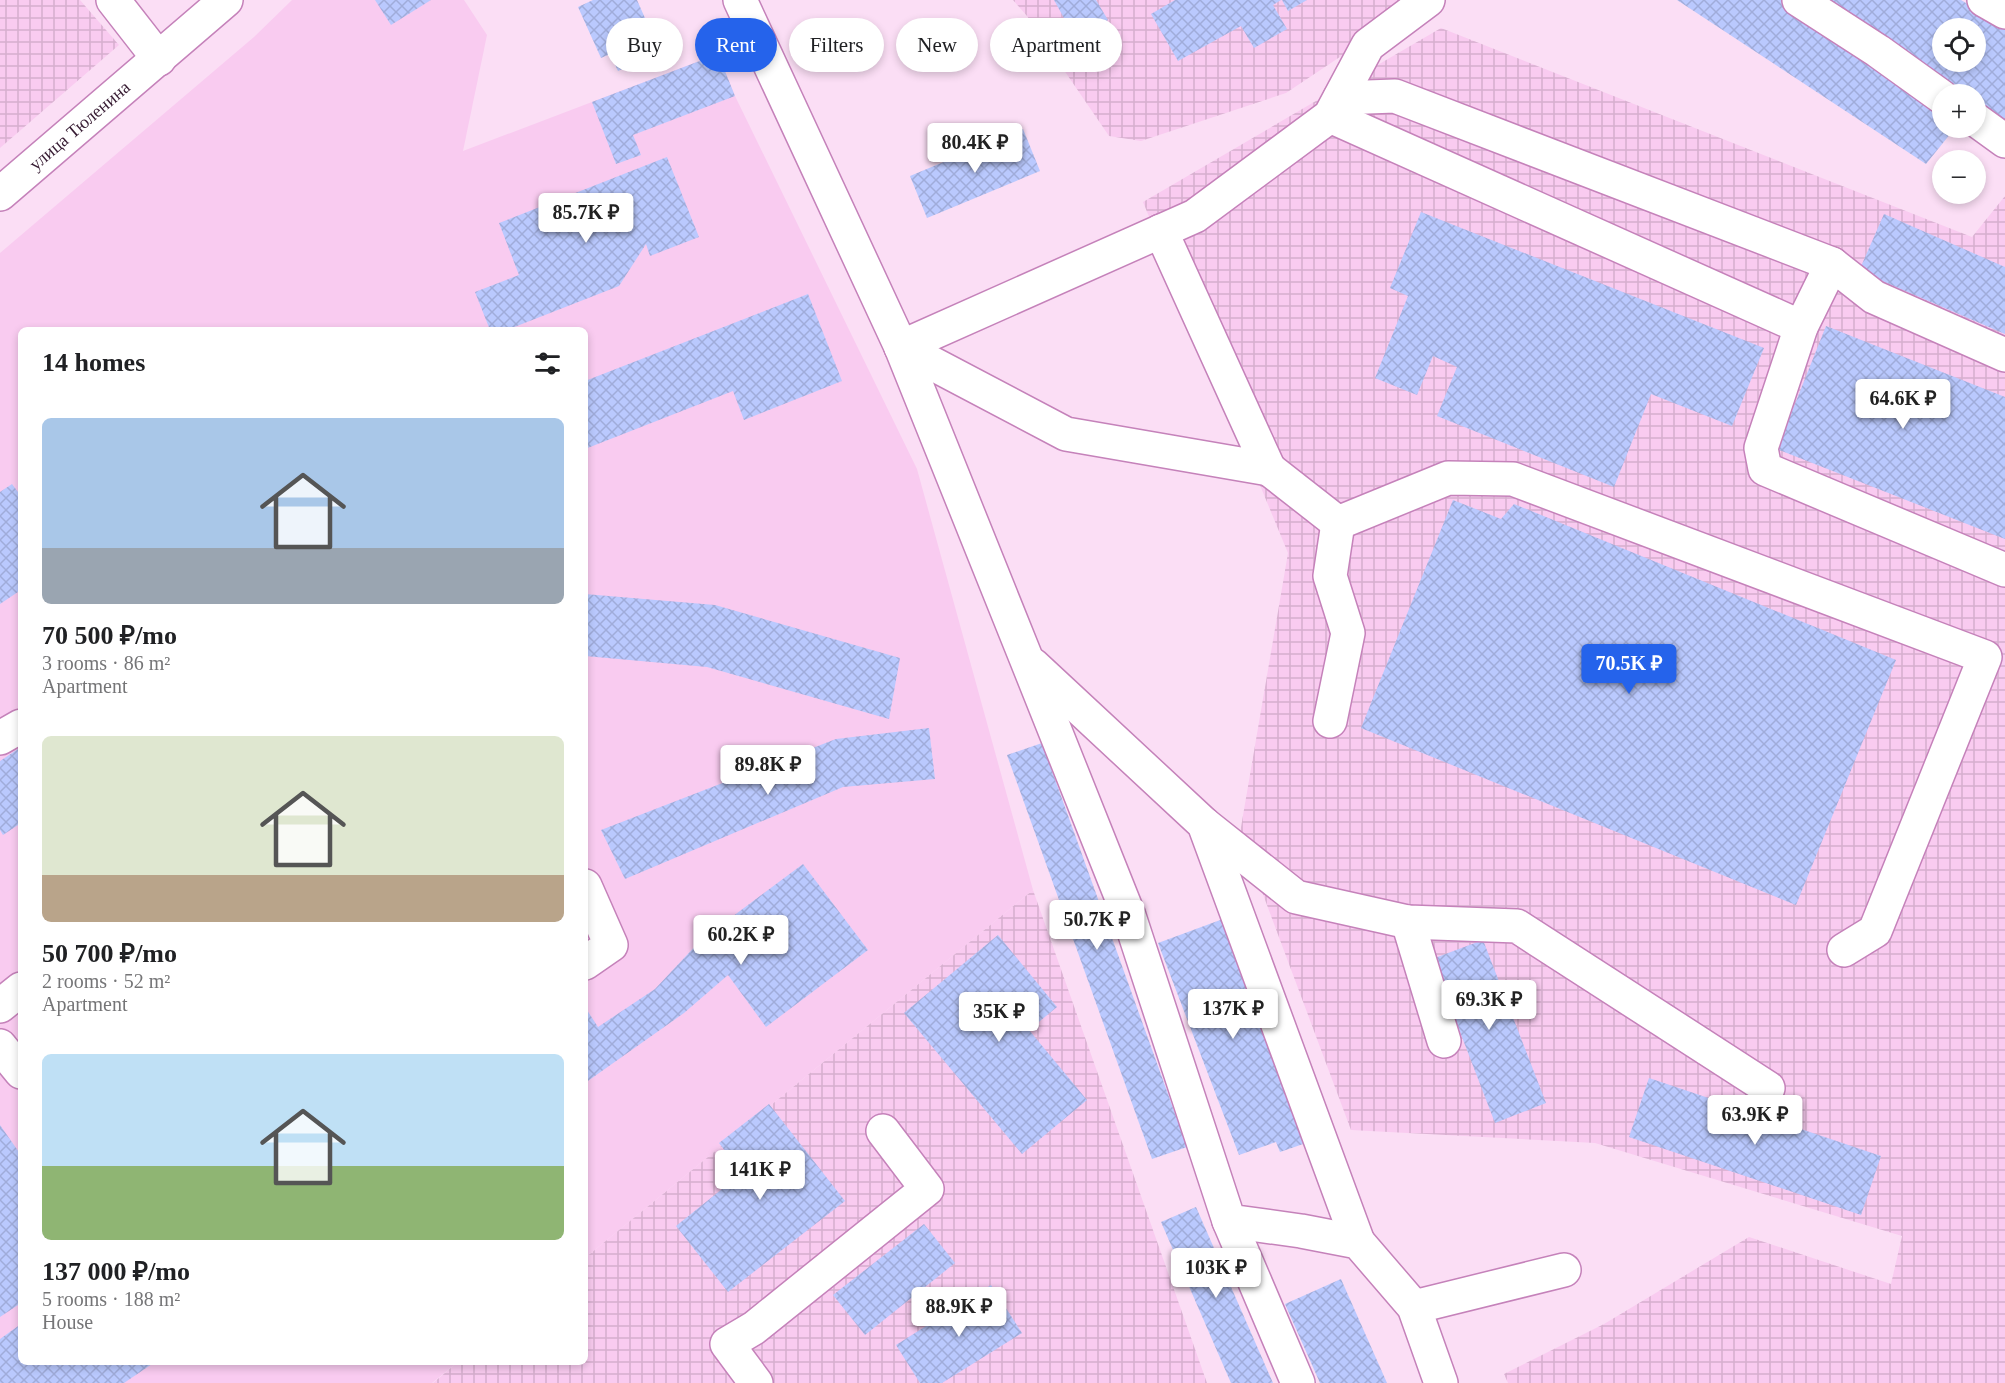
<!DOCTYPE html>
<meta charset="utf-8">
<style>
:root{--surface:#fff;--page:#f2f2f2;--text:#202124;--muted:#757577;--accent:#2563eb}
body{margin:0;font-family:Georgia,serif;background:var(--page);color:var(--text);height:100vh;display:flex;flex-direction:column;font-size:22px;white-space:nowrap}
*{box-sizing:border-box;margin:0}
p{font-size:20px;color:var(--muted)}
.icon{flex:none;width:33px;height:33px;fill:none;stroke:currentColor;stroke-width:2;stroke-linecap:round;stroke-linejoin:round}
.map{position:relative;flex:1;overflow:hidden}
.details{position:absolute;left:18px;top:327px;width:570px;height:1038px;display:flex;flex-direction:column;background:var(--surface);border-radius:9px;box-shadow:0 3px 9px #0003}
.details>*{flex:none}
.hud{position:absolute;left:606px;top:18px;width:570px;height:54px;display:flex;gap:12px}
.buttons{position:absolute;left:1932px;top:18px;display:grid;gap:12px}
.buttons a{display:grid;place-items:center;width:54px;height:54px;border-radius:50%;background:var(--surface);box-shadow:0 3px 9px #0003;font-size:30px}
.price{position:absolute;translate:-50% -51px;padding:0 14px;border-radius:6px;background:#fff;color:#222;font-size:20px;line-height:39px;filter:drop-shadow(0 2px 3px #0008)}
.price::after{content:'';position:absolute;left:50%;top:36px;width:18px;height:14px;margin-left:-9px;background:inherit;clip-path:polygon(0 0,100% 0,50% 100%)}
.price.active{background:var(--accent);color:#fff}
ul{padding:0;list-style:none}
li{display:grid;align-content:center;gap:12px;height:318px;padding:0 24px}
li span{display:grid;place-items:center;height:186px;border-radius:9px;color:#555}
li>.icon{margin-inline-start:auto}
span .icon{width:108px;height:108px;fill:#fffc;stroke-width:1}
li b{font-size:26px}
h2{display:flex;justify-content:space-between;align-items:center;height:72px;padding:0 24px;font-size:26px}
.chip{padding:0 21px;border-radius:27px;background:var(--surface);box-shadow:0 3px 9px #0003;font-size:21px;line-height:54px}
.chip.active{background:var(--accent);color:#fff}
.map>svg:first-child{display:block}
.built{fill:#f9cbf0}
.industrial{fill:url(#industrial-grid)}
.building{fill:url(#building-cross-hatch);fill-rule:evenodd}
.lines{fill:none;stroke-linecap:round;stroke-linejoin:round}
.minor-casing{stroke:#c582ba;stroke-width:36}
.minor{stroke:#fff;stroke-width:33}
.labels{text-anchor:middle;stroke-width:5;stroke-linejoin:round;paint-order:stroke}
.street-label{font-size:18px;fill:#361b32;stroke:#fff0fc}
</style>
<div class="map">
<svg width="2005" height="1383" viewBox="0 0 2005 1383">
<defs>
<pattern id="industrial-grid" width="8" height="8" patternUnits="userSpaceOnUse" patternTransform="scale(1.5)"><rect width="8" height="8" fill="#f9cbf0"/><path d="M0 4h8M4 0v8" fill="none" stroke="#d6aece"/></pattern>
<pattern id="building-cross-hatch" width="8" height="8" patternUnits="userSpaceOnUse" patternTransform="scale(1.5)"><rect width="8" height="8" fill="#bac9fe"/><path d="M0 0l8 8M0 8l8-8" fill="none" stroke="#a0acda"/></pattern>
</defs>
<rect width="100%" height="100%" fill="#fbdef5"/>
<path class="built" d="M292 0H464L487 35 463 151 718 54 735 96 917 469 1033 890 585 1258V330H21V1362H458L432 1383H0V253L254 37Z"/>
<g class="industrial">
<path d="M0 0H80L119 45 0 148Z"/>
<path d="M1013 0H1425L1286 93 1141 141 1109 136 1027 16Z"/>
<path d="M1441 28 1972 237 2005 196V1383H1508L1504 1374 1604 1324 1749 1237 1891 1284 1902 1236 1595 1143 1351 1130 1240 833 1288 553 1143 202Z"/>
<path d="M1033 890 1207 1383H433L458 1362H585V1258Z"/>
</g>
<g class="building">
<path d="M375 0H431L391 25Z"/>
<path d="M593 0H637L660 52 618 71 610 54 601 58 578 7Z"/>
<path d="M1054 0H1096L1108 20 1075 38Z"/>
<path d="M1175 0H1281L1273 5 1287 29 1254 48 1241 26 1178 61 1151 14Z"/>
<path d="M1282 0H1307L1288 11Z"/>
<path d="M1677 0H1961L2005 27V126L1976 105V94H1942V128H1955L1926 164ZM1942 28H1976V62H1942Z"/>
<path d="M718 54 735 96 633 135 641 155 616 164 592 102Z"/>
<path d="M1023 129 1040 171 927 218 910 176Z"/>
<path d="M667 157 699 237 650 256 646 244 619 286 507 330H490L475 292 519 275 499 223Z"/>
<path d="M1421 212 1764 348 1732 426 1651 394 1614 487 1437 416 1457 367 1433 356 1417 395 1375 378 1408 296 1390 288Z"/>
<path d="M1884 214 2005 267V334L1859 271Z"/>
<path d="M808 294 842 381 744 420 733 391 585 449V381Z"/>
<path d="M1826 326 2005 397V539L1777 449Z"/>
<path d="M12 484 21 496V590L0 604V492Z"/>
<path d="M1453 500 1501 519 1514 504 1896 660 1796 905 1361 728Z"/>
<path d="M585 594 715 605 900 658 889 719 707 667 585 656Z"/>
<path d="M929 728 935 779 843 787 625 879 601 830 836 739Z"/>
<path d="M1042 743 1187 1147 1152 1159 1007 755Z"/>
<path d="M21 747V823L3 835 0 830V761Z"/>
<path d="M803 864 868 950 766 1027 728 975 684 1013 585 1083V1007L598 1027 655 989 701 940Z"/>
<path d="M1223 919 1309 1142 1280 1152 1276 1142 1239 1155 1158 943Z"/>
<path d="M998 935 1057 1007 1029 1030 1087 1100 1022 1154 904 1013Z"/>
<path d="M1483 940 1546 1103 1495 1123 1432 959Z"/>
<path d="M1649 1078 1881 1156 1861 1215 1629 1137Z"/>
<path d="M769 1104 845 1201 728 1292 676 1226 742 1173 719 1143Z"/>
<path d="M0 1125 21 1155V1303L0 1317Z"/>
<path d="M1196 1207 1273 1383H1231L1161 1222Z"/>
<path d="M924 1224 955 1263 865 1335 833 1295Z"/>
<path d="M1341 1279 1387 1383H1320L1285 1304Z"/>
<path d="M991 1285 1022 1333 942 1383H920L896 1345Z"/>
<path d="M21 1324V1362H155L124 1383H0V1339Z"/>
</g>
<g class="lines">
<g class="minor-casing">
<g id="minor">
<path d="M113 0 159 59"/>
<path d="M740 0 901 347 1026 658 1129 916 1229 1221 1301 1231 1358 1242 1414 1307 1441 1383"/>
<path d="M1799 0 1878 51 1942 97"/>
<path d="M1984 0 2005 12"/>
<path d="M1340 98 1395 96 1832 264 1874 297 2005 355"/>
<path d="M1330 116 1801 327"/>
<path d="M1976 120 2005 141"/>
<path id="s1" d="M0 194 226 0"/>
<path d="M1832 264 1801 327 1761 448 1765 469 2005 570"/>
<path d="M901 347 1066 434 1269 469 1161 231"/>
<path d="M901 347 1195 216 1330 116 1368 45 1428 0"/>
<path d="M1269 469 1338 523 1448 478 1513 479 1985 657 1875 931 1844 950"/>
<path d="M1033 665 1204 824 1358 1242"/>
<path d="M1330 721 1348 633 1330 576 1338 523"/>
<path d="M0 738 21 726"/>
<path d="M1204 824 1296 897 1408 922 1517 926 1768 1088"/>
<path d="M585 886 611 945 585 963"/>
<path d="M1408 922 1444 1041"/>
<path d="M0 1006 21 989"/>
<path d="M0 1046 21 1072"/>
<path d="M1229 1221 1298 1383"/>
<path d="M1414 1307 1564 1270"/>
<path d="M756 1383 727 1344 754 1328 927 1189 883 1131"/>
</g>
</g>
<use href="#minor" class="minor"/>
</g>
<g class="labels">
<g class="street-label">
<text dy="6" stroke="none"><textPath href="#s1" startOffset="105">улица Тюленина</textPath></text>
</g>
</g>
</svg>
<div class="buttons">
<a><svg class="icon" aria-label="locate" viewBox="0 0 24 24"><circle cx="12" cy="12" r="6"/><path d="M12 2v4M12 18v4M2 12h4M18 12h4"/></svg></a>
<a>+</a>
<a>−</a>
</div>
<b class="price" style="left:975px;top:174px">80.4K ₽</b>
<b class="price" style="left:586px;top:244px">85.7K ₽</b>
<b class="price" style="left:1903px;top:430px">64.6K ₽</b>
<b class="price active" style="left:1629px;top:695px">70.5K ₽</b>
<b class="price" style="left:768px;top:796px">89.8K ₽</b>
<b class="price" style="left:1097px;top:951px">50.7K ₽</b>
<b class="price" style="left:741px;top:966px">60.2K ₽</b>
<b class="price" style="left:1489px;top:1031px">69.3K ₽</b>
<b class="price" style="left:1233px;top:1040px">137K ₽</b>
<b class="price" style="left:999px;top:1043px">35K ₽</b>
<b class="price" style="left:1755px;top:1146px">63.9K ₽</b>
<b class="price" style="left:760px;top:1201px">141K ₽</b>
<b class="price" style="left:1216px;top:1299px">103K ₽</b>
<b class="price" style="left:959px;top:1338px">88.9K ₽</b>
<div class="hud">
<a class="chip">Buy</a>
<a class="chip active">Rent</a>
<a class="chip">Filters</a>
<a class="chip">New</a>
<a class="chip">Apartment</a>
</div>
<section class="details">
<h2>14 homes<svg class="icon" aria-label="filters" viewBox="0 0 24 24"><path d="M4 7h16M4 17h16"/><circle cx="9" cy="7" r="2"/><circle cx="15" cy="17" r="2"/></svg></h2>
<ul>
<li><span style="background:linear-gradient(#a9c7e8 70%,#9aa5b1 0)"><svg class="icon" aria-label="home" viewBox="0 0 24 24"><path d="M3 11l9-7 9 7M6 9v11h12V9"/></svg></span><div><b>70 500 ₽/mo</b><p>3 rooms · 86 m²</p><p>Apartment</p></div></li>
<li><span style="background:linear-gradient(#dfe7d0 75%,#b9a48a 0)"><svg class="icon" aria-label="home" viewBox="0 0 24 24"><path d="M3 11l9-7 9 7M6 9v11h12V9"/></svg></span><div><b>50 700 ₽/mo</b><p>2 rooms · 52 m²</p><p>Apartment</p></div></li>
<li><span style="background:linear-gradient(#bfe0f5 60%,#8fb573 0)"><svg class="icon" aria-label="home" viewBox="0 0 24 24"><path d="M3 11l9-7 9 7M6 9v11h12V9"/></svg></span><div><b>137 000 ₽/mo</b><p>5 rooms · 188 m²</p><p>House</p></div></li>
</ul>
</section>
</div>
